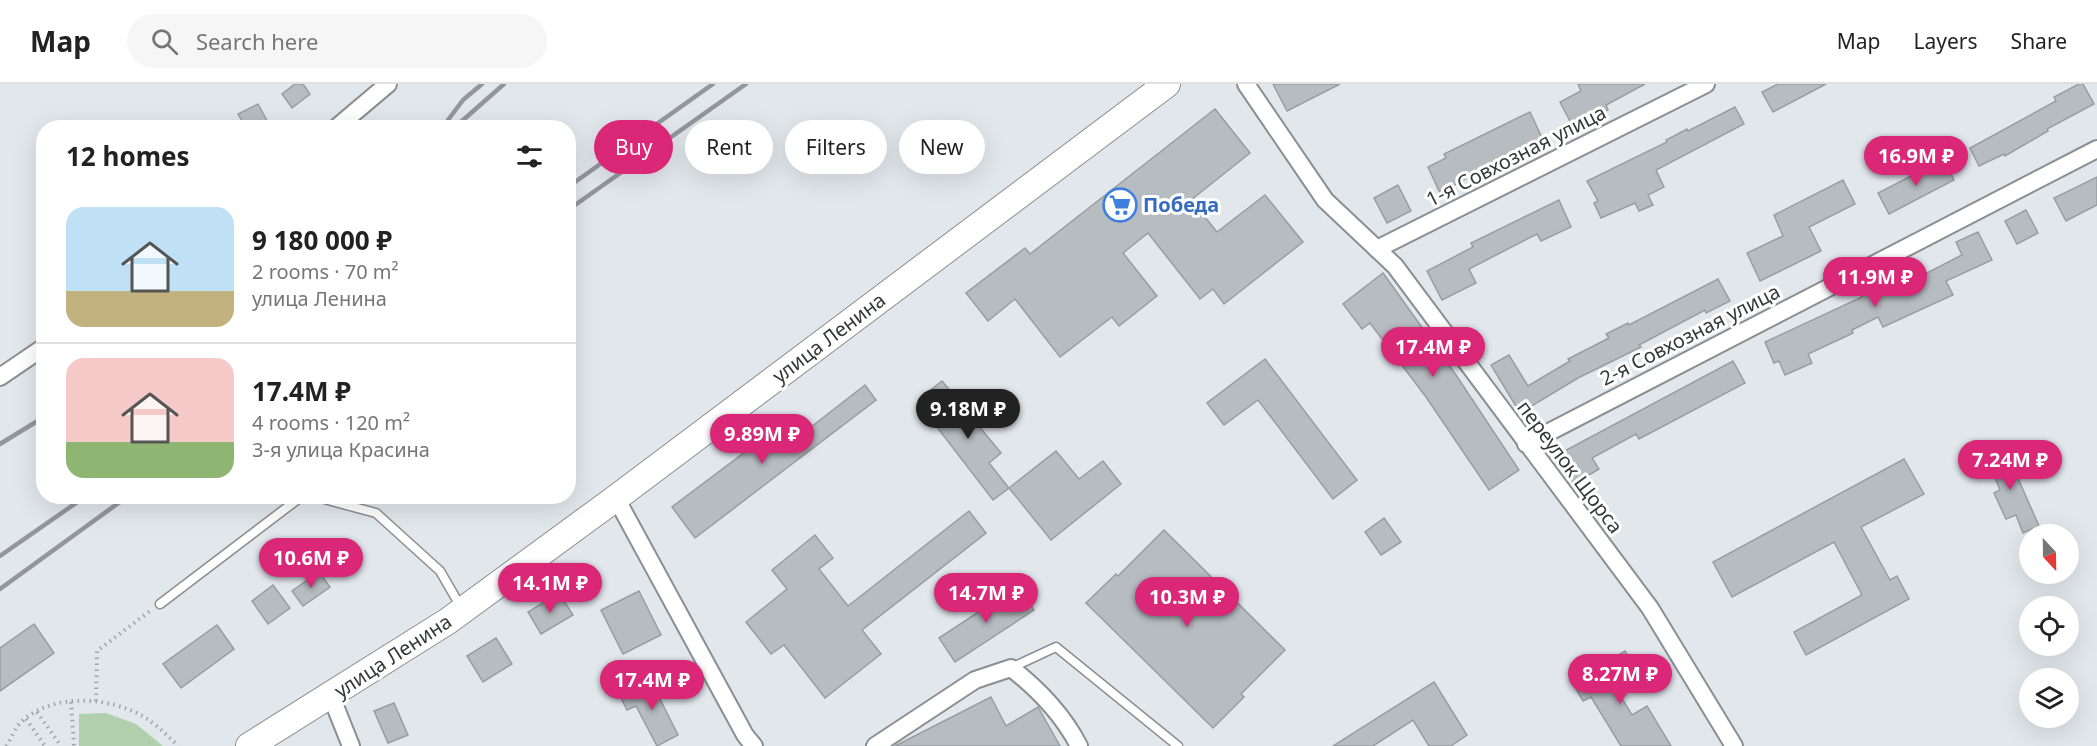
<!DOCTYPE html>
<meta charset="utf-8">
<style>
:root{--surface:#fff;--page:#f6f6f6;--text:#222;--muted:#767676;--line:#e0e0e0;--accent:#db2777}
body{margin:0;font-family:"Noto Sans",sans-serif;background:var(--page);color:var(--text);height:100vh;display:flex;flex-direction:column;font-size:22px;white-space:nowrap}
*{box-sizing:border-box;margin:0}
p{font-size:20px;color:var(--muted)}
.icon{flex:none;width:33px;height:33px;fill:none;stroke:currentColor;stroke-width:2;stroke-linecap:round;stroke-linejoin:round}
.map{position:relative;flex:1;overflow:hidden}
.sheet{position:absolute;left:36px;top:36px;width:540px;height:384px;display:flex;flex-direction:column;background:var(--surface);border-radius:24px;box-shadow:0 6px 24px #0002}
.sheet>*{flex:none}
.banner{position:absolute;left:594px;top:36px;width:570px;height:54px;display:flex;gap:12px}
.needle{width:39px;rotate:158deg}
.fabs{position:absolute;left:2019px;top:440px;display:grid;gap:12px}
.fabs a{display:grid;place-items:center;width:60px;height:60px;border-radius:50%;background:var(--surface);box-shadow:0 6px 24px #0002;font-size:30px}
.price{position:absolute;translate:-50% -51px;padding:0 14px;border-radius:21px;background:var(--accent);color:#fff;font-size:20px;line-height:39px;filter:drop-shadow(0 2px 3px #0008)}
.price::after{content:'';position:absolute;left:50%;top:36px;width:18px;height:14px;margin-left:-9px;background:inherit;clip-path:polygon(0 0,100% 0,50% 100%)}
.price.current{background:#222;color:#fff}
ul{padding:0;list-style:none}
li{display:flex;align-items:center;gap:18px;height:150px;padding:0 30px}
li+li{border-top:2px solid var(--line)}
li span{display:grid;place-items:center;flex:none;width:168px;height:120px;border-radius:18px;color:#555}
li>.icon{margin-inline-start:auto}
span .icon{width:72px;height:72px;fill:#fffc;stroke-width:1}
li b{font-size:26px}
h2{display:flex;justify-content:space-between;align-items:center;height:72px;padding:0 30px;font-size:26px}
.chip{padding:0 21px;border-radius:27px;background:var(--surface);box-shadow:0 6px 24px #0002;font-size:21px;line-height:54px}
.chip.current{background:var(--accent);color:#fff}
header{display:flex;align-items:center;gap:36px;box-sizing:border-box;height:84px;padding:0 30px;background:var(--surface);border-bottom:2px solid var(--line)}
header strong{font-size:28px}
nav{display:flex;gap:33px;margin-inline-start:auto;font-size:21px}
.search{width:420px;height:54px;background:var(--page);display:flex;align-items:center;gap:15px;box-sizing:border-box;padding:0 21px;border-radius:33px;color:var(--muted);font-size:22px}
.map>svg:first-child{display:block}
.grass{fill:#b0cfad}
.building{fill:#b6bcc0;stroke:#989da2;stroke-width:1.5}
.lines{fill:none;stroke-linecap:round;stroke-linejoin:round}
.lane-casing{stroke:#8a8f93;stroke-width:11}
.street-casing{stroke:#8a8f93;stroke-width:20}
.primary-casing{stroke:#8a8f93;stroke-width:28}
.path{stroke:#a1a5a9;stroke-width:4;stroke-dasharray:1.5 4.5;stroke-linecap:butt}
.lane{stroke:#fff;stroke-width:8}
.street{stroke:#fff;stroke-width:16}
.primary{stroke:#fff;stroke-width:26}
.rail{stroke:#93979b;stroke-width:4.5}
.labels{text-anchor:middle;stroke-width:6;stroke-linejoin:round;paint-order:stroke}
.street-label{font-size:20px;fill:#36383a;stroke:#fff}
.shop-label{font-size:20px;font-weight:bold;fill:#366cbe;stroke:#fff;text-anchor:start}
</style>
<header>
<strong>Map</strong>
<div class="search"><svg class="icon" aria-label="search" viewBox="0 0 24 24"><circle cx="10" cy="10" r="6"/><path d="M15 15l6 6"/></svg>Search here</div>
<nav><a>Map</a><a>Layers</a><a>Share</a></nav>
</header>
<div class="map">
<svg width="2097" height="662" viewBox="0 0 2097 662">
<rect width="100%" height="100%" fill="#e2e7ec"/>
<path class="grass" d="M106 629 136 640 163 662H79V630Z"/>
<g class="building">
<path d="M295 0H303L310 10 292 24 282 10Z"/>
<path d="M1273 0H1340L1287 27Z"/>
<path d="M1578 0H1645L1606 21 1608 26 1572 41 1560 18 1581 7Z"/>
<path d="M1778 0H1826L1773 28 1762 8Z"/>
<path d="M2079 0H2083L2094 20 2047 45 2048 47 2005 72 2004 70 1979 82 1970 64 2056 17 2054 13Z"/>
<path d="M258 20 271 44H246L238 30Z"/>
<path d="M1735 23 1744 40 1656 86 1664 103 1648 111 1653 121 1639 127 1635 119 1601 134 1594 119 1598 117 1587 97 1667 58 1666 56 1687 45 1688 47Z"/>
<path d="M1215 25 1250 69 1191 116 1217 148 1265 111 1303 158 1224 220 1213 205 1200 215 1148 149 1123 169 1157 212 1119 242 1112 233 1060 273 1015 215 988 237 966 209 1025 164 1030 170Z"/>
<path d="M1530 28 1543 56 1494 79 1440 109 1428 83 1446 74 1444 70Z"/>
<path d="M1944 75 1954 96 1889 130 1878 109Z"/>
<path d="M2097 93V121L2066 137 2054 114Z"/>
<path d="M1843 96 1855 120 1809 143 1821 167 1760 197 1747 169 1783 152 1774 131Z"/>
<path d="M1398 101 1411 127 1387 139 1374 114Z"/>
<path d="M1559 116 1571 143 1541 157 1537 150 1469 185 1476 199 1442 216 1427 187 1473 163 1471 159Z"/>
<path d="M2026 126 2038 149 2017 160 2005 137Z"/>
<path d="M1978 148 1992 176 1946 197 1953 211 1883 243 1878 233 1852 246 1853 249 1808 270 1812 279 1785 291 1779 277 1774 279 1765 258 1862 213 1860 210 1887 197 1892 207 1962 171 1956 158Z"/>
<path d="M1383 189 1456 291 1519 386 1489 406 1426 313 1370 239 1362 245 1343 220Z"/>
<path d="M1718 195 1730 217 1706 229 1705 226 1639 261 1641 263 1578 294 1520 329 1491 281 1509 271 1528 302 1570 277 1568 275 1609 254 1606 250 1628 239 1629 241Z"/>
<path d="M1265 275 1357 396 1333 415 1258 316 1224 341 1207 319Z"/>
<path d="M1733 277 1745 299 1639 355 1636 350 1592 374 1599 385 1574 400 1557 371Z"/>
<path d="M942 297 1001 369 989 379 1009 404 993 416 933 338 943 330 927 309Z"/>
<path d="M865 301 876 316 695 454 672 423 790 334 802 350Z"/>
<path d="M1997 359 2008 385 2013 383 2039 442 2023 449 2016 431 2006 435 1994 409 2000 406 1983 365Z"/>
<path d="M1056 367 1079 395 1103 377 1121 400 1051 456 1009 404Z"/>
<path d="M1904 375 1924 410 1861 443 1890 496 1897 492 1909 515 1806 571 1794 548 1862 511 1834 458 1732 513 1713 478Z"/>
<path d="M969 427 986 449 862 546 881 570 825 614 784 561 771 570 746 538 787 505 772 486 815 451 833 474 819 485 848 522Z"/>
<path d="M1384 434 1401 458 1381 471 1365 448Z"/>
<path d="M1164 446 1285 566 1241 610 1244 613 1213 644 1086 519 1116 490 1118 492Z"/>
<path d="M319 488 330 503 303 522 292 507Z"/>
<path d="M273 501 290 524 268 540 252 517Z"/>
<path d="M1018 502 1034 526 955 578 939 554Z"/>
<path d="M639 507 661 551 623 570 601 526Z"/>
<path d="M559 509 573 531 541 550 528 528Z"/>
<path d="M34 540 54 569 0 607V564Z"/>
<path d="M217 541 234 565 181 604 163 580Z"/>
<path d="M496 554 512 580 483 598 467 572Z"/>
<path d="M1625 567 1636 586 1613 600 1632 631 1647 622 1671 662H1621L1591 613 1583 617 1572 598Z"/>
<path d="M661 594 667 606 658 611 678 651 657 662 636 622 627 626 621 614Z"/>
<path d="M1434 598 1467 651 1451 662H1429L1413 636 1373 662H1333Z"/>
<path d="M991 613 1006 642 1038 623 1060 662H895Z"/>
<path d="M394 619 408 651 388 659 374 627Z"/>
</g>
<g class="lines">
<g class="lane-casing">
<g id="lane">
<path d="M313 412 376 429 440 487 462 525"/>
<path d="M160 520 302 412"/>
<path d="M1011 584 1056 563 1178 662"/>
</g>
</g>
<g class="street-casing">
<g id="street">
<path d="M1246 0 1325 116 1395 182 1650 524 1734 662"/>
<path d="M336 44 388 0"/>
<path d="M1377 165 1706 0"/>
<path d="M0 293 44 263"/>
<path d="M1526 360 2097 65"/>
<path d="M616 414 745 651 754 662"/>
<path d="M331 612 351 662"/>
<path d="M875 662 975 596 1011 584C1038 605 1063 631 1079 662"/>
</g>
</g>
<g class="primary-casing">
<path id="primary" d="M249 662 448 537 616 414 1167 0"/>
</g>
<g class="path">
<path d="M96 617 97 567 150 527"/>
<path d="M71 618 74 662"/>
<path d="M37 628 61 662"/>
<path d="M26 635 45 662"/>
<path d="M6 662C11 655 15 644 21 638 49 612 96 612 130 626 149 633 164 648 178 662"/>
</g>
<use href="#lane" class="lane"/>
<use href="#street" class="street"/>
<use href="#primary" class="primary"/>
<g class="rail">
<path d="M442 44 463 16 482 0"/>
<path d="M454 44 504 0"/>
<path d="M568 103 713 0"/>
<path d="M568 126 746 0"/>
<path d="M0 360 44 333"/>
<path d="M0 472 86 412"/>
<path d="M0 505 128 412"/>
</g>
</g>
<defs>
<g id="supermarket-ring" transform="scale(1.725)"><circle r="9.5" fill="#fff" stroke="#3f7fe0" stroke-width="1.5"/><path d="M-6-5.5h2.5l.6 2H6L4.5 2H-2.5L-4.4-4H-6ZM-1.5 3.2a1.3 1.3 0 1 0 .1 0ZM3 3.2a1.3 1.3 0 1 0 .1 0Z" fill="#3f7fe0"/></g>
</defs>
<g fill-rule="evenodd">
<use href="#supermarket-ring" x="1120" y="121"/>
</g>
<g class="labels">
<g class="street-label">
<text transform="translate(1516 72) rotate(-27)" y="7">1-я Совхозная улица</text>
<text transform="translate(1690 251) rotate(-27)" y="7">2-я Совхозная улица</text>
<text transform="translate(829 254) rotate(-37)" y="7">улица Ленина</text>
<text transform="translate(1570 383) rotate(53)" y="7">переулок Щорса</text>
<text transform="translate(393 572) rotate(-33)" y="7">улица Ленина</text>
</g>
<g class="shop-label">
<text x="1143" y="128">Победа</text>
</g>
</g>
</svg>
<div class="fabs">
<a><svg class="needle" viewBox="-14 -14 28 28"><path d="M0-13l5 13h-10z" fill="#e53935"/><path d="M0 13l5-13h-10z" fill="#767676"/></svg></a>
<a><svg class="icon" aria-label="locate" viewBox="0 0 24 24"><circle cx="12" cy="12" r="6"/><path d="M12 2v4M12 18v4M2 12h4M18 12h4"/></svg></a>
<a><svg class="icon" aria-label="layers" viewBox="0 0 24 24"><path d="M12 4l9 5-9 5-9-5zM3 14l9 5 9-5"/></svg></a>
</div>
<b class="price" style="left:1916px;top:103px">16.9M ₽</b>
<b class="price" style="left:1875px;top:224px">11.9M ₽</b>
<b class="price" style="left:1433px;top:294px">17.4M ₽</b>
<b class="price current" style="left:968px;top:356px">9.18M ₽</b>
<b class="price" style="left:762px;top:381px">9.89M ₽</b>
<b class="price" style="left:2010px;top:407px">7.24M ₽</b>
<b class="price" style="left:311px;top:505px">10.6M ₽</b>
<b class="price" style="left:550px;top:530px">14.1M ₽</b>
<b class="price" style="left:986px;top:540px">14.7M ₽</b>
<b class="price" style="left:1187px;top:544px">10.3M ₽</b>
<b class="price" style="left:1620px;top:621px">8.27M ₽</b>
<b class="price" style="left:652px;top:627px">17.4M ₽</b>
<div class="banner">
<a class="chip current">Buy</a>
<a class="chip">Rent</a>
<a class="chip">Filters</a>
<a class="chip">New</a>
</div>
<section class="sheet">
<h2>12 homes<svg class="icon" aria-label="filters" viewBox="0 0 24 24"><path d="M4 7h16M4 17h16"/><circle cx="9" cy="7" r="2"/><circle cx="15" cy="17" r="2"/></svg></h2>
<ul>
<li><span style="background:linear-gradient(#bfe0f5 70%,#c2b280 0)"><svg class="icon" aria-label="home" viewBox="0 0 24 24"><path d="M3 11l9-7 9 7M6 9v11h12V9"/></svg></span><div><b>9 180 000 ₽</b><p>2 rooms · 70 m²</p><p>улица Ленина</p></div></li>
<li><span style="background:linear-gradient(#f6c9c9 70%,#8fb573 0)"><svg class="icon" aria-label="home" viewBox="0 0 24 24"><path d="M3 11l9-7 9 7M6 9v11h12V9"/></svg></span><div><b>17.4M ₽</b><p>4 rooms · 120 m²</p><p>3-я улица Красина</p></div></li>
</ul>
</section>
</div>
